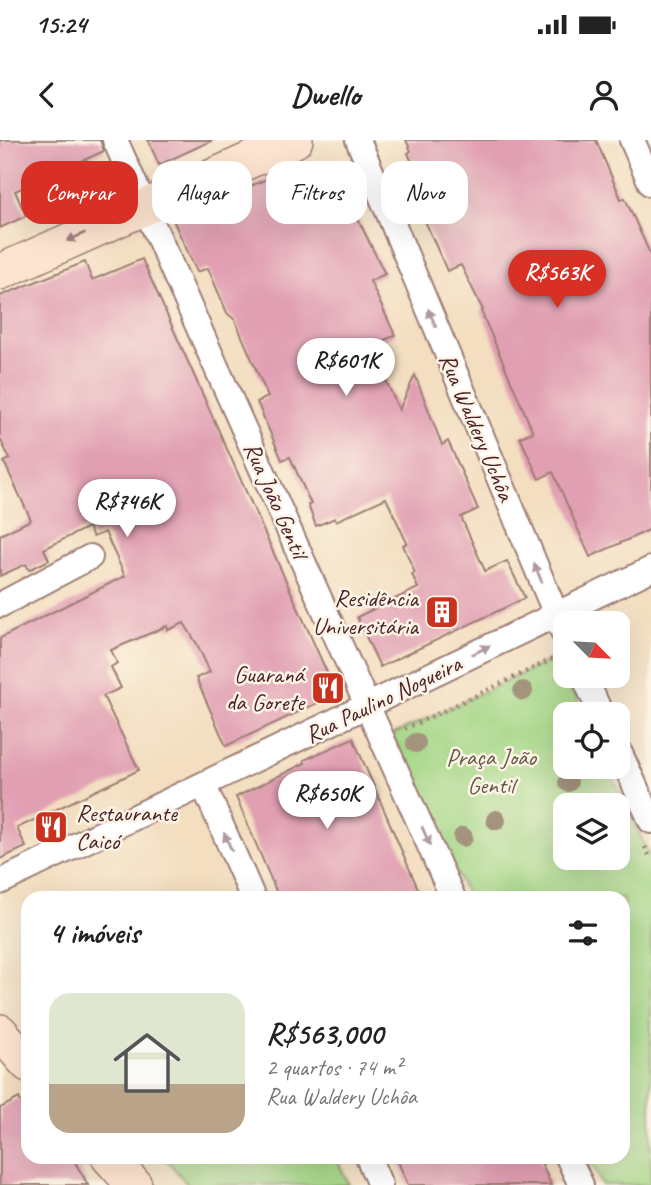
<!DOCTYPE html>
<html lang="pt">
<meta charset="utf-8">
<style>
:root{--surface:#fff;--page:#f2f2f2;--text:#222;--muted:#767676;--line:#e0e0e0;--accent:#d93025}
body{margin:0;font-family:Caveat,sans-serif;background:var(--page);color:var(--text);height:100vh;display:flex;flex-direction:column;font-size:26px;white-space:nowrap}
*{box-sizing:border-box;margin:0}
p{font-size:23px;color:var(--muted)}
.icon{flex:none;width:38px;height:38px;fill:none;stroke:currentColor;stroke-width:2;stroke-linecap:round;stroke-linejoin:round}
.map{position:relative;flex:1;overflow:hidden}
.side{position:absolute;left:21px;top:751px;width:609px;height:273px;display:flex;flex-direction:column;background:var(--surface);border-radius:21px;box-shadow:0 7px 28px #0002}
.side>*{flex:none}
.hud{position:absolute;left:21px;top:21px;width:609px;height:63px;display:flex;gap:14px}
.needle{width:46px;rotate:114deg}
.buttons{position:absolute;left:553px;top:471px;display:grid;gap:14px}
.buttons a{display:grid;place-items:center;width:77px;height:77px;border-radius:14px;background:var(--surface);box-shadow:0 7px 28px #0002;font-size:35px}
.price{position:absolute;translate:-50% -60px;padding:0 16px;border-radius:24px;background:#fff;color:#222;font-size:23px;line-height:46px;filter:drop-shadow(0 2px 4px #0008)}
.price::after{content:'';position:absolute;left:50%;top:42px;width:21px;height:16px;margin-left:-10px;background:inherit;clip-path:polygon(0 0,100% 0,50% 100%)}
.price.on{background:var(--accent);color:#fff}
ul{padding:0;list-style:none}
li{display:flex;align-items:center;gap:21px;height:175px;padding:0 28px}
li+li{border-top:2px solid var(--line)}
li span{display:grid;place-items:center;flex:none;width:196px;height:140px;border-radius:21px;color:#555}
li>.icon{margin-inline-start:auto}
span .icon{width:84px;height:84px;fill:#fffc;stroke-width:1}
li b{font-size:30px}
h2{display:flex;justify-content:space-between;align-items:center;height:84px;padding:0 28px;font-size:30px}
.chip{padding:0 24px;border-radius:21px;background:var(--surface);box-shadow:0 7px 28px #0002;font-size:24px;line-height:63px}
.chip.on{background:var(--accent);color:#fff}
.status{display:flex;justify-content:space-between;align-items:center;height:49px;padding:0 35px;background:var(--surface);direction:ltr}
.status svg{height:19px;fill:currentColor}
header{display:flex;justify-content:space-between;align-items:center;height:91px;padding:0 28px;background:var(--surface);font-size:32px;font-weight:700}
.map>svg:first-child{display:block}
.green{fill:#a2d584;stroke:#767a58;stroke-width:2;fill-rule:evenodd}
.building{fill:#e19fb2}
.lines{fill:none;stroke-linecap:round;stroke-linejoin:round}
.street-casing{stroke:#9e7e76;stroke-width:28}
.secondary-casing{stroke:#9e7e76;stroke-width:38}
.path{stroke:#9e7e76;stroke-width:4.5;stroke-dasharray:2 5;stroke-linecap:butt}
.street{stroke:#fff;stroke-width:24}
.secondary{stroke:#fde4d0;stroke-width:35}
.tree{fill:#a4937d}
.oneway{fill:#a4827e}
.oneway2{fill:#ae9aa0}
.labels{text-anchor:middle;stroke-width:5;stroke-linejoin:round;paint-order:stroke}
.street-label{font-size:24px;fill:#4a1f2b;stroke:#fcf5e5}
.poi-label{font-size:24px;fill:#4a1f2b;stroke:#fcf5e5;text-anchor:end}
.park-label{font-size:24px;fill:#645646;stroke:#fcf5e5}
</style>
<div class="status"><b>15:24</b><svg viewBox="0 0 49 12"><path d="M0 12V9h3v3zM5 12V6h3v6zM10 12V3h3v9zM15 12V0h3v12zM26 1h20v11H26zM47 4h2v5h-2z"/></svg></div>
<header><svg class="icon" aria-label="back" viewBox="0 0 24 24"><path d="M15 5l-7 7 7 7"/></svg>Dwello<svg class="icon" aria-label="person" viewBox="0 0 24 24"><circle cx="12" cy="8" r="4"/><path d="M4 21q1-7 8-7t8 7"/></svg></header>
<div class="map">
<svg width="651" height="1045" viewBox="0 0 651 1045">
<rect width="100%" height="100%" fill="#fcf5e5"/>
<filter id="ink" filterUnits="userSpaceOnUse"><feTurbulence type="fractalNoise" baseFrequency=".0143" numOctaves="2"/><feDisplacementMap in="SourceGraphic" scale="14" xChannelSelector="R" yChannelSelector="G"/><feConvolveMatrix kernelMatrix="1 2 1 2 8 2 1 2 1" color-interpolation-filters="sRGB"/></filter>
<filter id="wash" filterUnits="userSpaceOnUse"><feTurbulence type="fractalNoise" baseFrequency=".00686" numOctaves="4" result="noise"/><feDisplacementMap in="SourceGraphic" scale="28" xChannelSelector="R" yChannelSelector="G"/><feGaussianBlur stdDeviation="1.57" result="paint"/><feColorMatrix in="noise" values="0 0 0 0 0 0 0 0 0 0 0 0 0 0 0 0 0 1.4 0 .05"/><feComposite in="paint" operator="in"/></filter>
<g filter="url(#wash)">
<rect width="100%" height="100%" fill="#f3dec0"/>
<g class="green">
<path d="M557 517 584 574H565V626L608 627 651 719V1045H602L589 1017H623V758H468L392 595ZM565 665H618V718H565Z"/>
<path d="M173 1017H336L349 1045H188L167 1020Z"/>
</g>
<g id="blocks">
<g class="building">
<path d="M0 0H100L104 11 15 51 26 76 0 88Z"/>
<path d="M148 0H213L159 25Z"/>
<path d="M406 0H596L621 59 625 58 651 116V389L590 417 553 332 539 339 520 297 533 292 481 171 483 170 461 125 447 131 411 49 421 44 408 13 411 11Z"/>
<path d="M271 37 285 68 342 43 347 54 354 61 355 73 385 134 370 141 395 195 371 207 399 270 415 235 442 305 448 301 478 369 461 377 485 431 507 421 525 458 380 527 357 477 418 448 412 434 415 433 403 405 407 403 386 358 336 381 335 378 316 386 308 365 311 364 290 317 282 320 257 262 268 257 235 180 227 173 208 128 197 132 173 80Z"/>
<path d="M142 119 333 546V552L328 558 226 606 196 538 210 532 197 504 184 483 168 490 167 486 111 510 117 523 111 527 121 548 103 556 139 630 17 688 26 707 0 719V498L125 436 105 392 93 397 88 387 44 409 49 420 29 430 26 424 0 436V395L31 380 4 322 10 319 0 299V156L85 122 92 140Z"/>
<path d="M353 598 422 758H279L236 657 305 623 304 620Z"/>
<path d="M19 958 28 976V1017H72L88 1045H0V968Z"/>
<path d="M396 1017H539L551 1045H408Z"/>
</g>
</g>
</g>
<g filter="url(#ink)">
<use href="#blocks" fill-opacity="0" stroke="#9e7e76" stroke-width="2"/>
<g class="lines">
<g class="street-casing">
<g id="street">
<path d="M115 0 453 758"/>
<path d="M358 0 565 496"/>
<path d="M632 0 651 44"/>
<path d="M0 465 90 417"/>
<path d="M584 536 601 574"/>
<path d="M618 609 651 681"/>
<path d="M204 646 253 758"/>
<path d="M0 742 651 429"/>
<path d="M368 1017 380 1045"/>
<path d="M568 1017 581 1045"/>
</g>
</g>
<g class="secondary-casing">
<g id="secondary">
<path d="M0 132 295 0"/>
<path d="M0 892 28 924"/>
<path d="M109 1017 134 1045"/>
</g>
</g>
<g class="path">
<path d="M405 589 555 518"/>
<path d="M645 707 651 719"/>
</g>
<use href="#street" class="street"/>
<use href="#secondary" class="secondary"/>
</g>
<g class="tree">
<circle cx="523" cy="551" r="10"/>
<circle cx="416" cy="603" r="10"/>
<circle cx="568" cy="642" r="10"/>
<circle cx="496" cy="680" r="10"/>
<circle cx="463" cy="697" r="10"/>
</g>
<defs><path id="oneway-solid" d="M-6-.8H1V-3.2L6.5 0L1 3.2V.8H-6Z" transform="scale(1.75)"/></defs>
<use class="oneway" href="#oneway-solid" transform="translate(76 97) rotate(155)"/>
<g class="oneway2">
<use href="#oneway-solid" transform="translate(432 178) rotate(-113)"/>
<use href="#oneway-solid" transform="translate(538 433) rotate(-113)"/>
<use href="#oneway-solid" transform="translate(481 510) rotate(-27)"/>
<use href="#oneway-solid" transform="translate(426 696) rotate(66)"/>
<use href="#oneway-solid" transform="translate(228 702) rotate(-114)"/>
</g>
</g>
<defs>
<g id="building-square" transform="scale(1.75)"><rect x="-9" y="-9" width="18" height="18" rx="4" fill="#c8321e" stroke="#fcf5e5"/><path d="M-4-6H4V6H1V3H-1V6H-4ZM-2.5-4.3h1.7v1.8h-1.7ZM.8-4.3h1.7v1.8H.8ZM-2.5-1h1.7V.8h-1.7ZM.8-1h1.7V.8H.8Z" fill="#fff"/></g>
<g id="restaurant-square" transform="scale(1.75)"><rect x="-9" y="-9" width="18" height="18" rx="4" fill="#c8321e" stroke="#fcf5e5"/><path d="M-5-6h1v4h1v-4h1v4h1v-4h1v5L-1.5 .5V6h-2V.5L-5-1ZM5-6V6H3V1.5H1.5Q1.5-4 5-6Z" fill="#fff"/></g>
</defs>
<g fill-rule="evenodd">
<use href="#building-square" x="442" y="472"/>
<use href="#restaurant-square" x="328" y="548"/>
<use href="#restaurant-square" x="51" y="687"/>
</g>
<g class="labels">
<g class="street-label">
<text transform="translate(477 287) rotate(67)" y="8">Rua Waldery Uchôa</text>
<text transform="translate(276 360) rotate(66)" y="8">Rua João Gentil</text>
<text transform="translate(383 559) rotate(-26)" y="8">Rua Paulino Nogueira</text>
</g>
<g class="poi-label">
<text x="418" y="466">Residência<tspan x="418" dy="28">Universitária</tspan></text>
<text x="304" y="542">Guaraná<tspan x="304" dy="28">da Gorete</tspan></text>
<text x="76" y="681" text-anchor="start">Restaurante<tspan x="76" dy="28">Caicó</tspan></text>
</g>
<g class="park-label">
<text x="491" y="625">Praça João<tspan x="491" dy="28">Gentil</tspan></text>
</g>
</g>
</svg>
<div class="buttons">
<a><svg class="needle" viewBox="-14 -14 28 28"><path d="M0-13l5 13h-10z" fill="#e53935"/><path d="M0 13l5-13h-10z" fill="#767676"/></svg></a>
<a><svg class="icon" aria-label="locate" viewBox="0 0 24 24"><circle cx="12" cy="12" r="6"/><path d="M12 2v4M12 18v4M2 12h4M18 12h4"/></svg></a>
<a><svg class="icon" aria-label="layers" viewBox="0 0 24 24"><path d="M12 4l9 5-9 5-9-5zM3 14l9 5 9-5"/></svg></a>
</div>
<b class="price on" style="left:557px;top:170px">R$563K</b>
<b class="price" style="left:346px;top:258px">R$601K</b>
<b class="price" style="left:127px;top:399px">R$746K</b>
<b class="price" style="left:327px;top:691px">R$650K</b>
<div class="hud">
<a class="chip on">Comprar</a>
<a class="chip">Alugar</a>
<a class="chip">Filtros</a>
<a class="chip">Novo</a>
</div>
<section class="side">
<h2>4 imóveis<svg class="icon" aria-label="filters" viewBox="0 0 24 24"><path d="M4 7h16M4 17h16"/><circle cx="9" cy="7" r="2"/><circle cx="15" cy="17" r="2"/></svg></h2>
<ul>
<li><span style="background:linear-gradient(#dfe7d0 65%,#b9a48a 0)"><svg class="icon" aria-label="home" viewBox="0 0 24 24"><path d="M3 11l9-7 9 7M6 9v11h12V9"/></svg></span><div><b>R$563,000</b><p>2 quartos · 74 m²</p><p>Rua Waldery Uchôa</p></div></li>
</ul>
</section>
</div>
